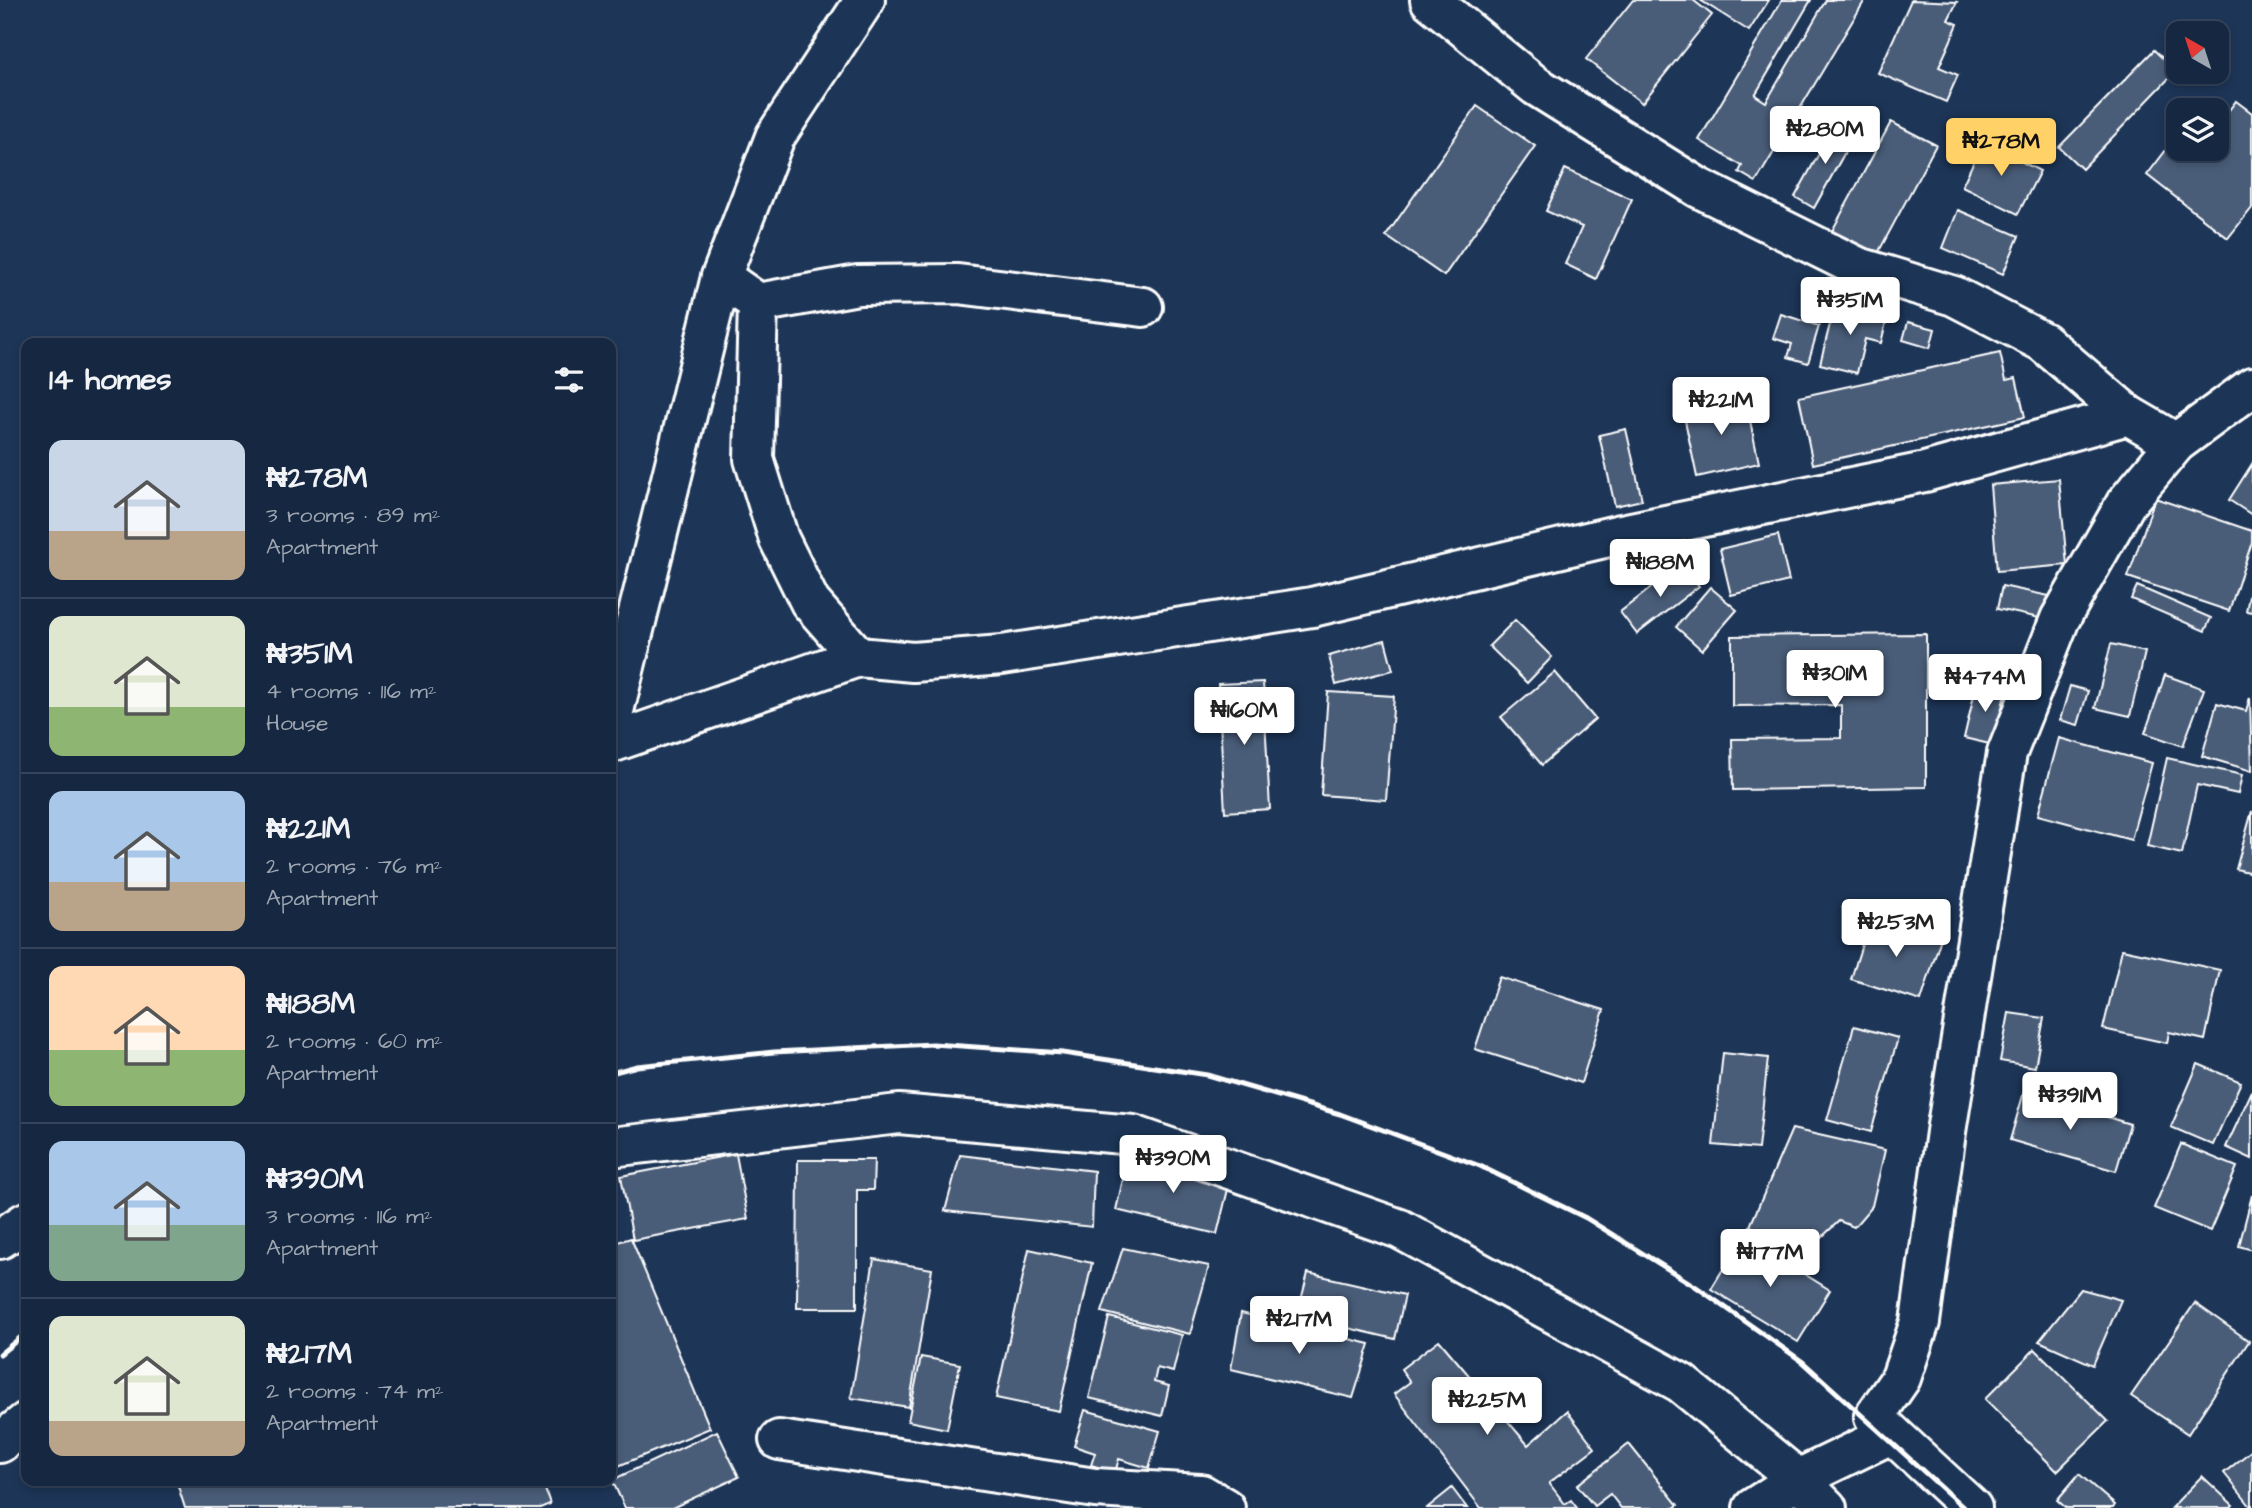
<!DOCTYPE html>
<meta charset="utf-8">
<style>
:root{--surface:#162841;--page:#1f3048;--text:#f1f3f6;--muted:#9ea6b1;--line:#35445a;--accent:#ffd166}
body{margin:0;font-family:"Architects Daughter",sans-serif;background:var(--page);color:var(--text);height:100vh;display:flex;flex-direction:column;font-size:26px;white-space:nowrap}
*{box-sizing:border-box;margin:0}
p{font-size:23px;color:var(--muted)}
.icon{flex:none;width:38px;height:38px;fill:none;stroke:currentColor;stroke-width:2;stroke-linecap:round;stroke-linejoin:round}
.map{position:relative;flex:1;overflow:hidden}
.details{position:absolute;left:21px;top:338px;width:595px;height:1148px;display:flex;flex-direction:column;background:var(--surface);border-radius:14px;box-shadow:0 4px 10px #0003,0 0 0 2px var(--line)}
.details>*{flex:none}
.needle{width:46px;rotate:321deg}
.buttons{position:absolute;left:2166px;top:21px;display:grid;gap:14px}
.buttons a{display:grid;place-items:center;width:63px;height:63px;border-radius:14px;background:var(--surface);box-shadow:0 4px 10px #0003,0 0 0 2px var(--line);font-size:35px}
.price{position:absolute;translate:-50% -60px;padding:0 16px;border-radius:7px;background:#fff;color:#222;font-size:23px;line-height:46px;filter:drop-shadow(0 2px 4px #0008)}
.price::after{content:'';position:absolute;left:50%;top:42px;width:21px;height:16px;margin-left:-10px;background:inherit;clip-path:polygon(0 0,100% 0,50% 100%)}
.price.active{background:var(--accent);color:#111}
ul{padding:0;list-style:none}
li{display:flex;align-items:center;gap:21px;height:175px;padding:0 28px}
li+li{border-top:2px solid var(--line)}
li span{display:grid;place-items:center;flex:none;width:196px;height:140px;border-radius:14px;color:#555}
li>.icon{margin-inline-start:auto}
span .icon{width:84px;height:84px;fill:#fffc;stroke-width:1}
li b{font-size:30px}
h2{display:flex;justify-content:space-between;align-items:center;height:84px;padding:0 28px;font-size:30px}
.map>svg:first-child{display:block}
.building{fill:#4a5d79;stroke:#fff;stroke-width:2}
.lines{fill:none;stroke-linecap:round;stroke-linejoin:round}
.minor-casing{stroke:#fff;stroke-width:44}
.tertiary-casing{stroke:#fff;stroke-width:44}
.minor{stroke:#1d3557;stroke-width:38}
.tertiary{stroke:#1d3557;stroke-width:38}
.rail{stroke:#fff;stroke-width:5}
</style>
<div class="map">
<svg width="2252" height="1508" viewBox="0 0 2252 1508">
<rect width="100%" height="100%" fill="#1d3557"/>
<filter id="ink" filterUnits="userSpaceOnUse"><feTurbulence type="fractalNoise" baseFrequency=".0143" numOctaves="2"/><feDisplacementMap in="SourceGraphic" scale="14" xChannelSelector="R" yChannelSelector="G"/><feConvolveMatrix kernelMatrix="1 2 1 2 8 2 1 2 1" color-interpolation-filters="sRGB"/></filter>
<g filter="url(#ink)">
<g class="building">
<path d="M1633 0H1693L1712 15 1642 103 1586 59Z"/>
<path d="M1700 0H1769L1749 31Z"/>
<path d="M1782 0H1811L1755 95 1766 102 1826 0H1865L1756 182 1739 172 1742 166 1699 140Z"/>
<path d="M1911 0 1957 2 1948 20 1958 24 1939 67 1958 75 1946 102 1878 73Z"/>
<path d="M2154 50 2176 71 2082 169 2059 147Z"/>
<path d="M2236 101 2252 113V208L2228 238 2147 175 2173 141 2179 149 2194 156 2199 149H2217V126Z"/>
<path d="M1477 106 1535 146 1444 276 1386 236Z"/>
<path d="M1891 122 1936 145 1877 255 1832 231Z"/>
<path d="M1836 123 1855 134 1814 208 1795 197Z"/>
<path d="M1983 142 2040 171 2018 214 1962 186Z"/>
<path d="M1565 169 1632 199 1596 279 1565 264 1582 227 1546 211Z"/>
<path d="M1958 210 2019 236 2003 274 1943 248Z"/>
<path d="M1835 304 1887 318 1881 343 1865 339 1857 373 1820 364Z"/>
<path d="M1781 314 1819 326 1808 363 1788 357 1792 344 1773 338Z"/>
<path d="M1908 322 1935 329 1930 348 1903 340Z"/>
<path d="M2000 353 2006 380 2016 378 2025 417 1813 464 1799 397Z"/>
<path d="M1745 397 1759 463 1697 477 1683 411Z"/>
<path d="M1626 429 1642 500 1615 506 1599 435Z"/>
<path d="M2252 464V515L2229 500Z"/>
<path d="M2059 479 2067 565 1997 571 1990 485Z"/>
<path d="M2155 498 2252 531V542L2229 611 2128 577Z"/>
<path d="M1778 535 1789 581 1731 595 1720 549Z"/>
<path d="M1682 564 1699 586 1637 634 1620 612Z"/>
<path d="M2252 582V612L2246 611Z"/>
<path d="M2002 586 2054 597 2049 620 1997 609Z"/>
<path d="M2137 586 2211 618 2205 631 2131 599Z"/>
<path d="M1710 587 1737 610 1702 650 1676 627Z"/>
<path d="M1515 620 1552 657 1527 683 1489 646Z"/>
<path d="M1926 634V787L1733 790 1732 739 1841 738V705L1732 706V636Z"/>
<path d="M1385 640 1393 670 1336 685 1329 656Z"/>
<path d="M2111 644 2145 652 2130 716 2095 708Z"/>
<path d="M1555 672 1595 719 1542 765 1501 717Z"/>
<path d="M2165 675 2204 689 2183 746 2145 733Z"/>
<path d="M1263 682 1270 809 1225 812 1218 684Z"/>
<path d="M1977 682 2006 689 1994 745 1964 738Z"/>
<path d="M2070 686 2088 691 2078 725 2060 720Z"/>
<path d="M1328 692 1394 696 1386 800 1321 795Z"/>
<path d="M2250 697 2252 771 2202 756 2217 703 2246 711Z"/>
<path d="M2059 738 2152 763 2131 840 2038 815Z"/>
<path d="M2167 758 2242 775 2238 794 2197 785 2182 854 2147 846Z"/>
<path d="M2252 811V873L2236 869Z"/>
<path d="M1871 916 1941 938 1921 1001 1851 979Z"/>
<path d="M2122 949 2220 970 2205 1040 2169 1032 2167 1043 2103 1029Z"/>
<path d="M1499 977 1604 1010 1581 1083 1475 1049Z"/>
<path d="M2009 1013 2044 1018 2035 1067 2000 1061Z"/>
<path d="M1854 1026 1898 1038 1871 1132 1827 1120Z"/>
<path d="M1723 1053 1768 1058 1758 1149 1713 1145Z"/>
<path d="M2198 1064 2241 1082 2213 1145 2171 1127Z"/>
<path d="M2252 1091V1159L2226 1147Z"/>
<path d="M2024 1092 2130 1124 2116 1171 2010 1140Z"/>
<path d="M1792 1129 1885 1150 1872 1206 1854 1227 1839 1221 1807 1251 1750 1226Z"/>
<path d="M2181 1144 2237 1167 2210 1231 2154 1208Z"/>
<path d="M736 1154 748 1219 633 1240 621 1176Z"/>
<path d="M960 1155 1094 1171 1092 1227 945 1211Z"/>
<path d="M1128 1157 1230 1181 1217 1234 1116 1210Z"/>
<path d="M798 1160H874L873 1190H857V1308H797Z"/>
<path d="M2252 1195V1250L2239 1246Z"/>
<path d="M1743 1236 1830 1290 1798 1342 1711 1289Z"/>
<path d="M631 1238 710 1428 611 1469V1244Z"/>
<path d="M1123 1248 1209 1266 1190 1334 1102 1312Z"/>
<path d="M1029 1249 1092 1263 1059 1411 996 1398Z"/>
<path d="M874 1259 932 1269 909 1407 851 1398Z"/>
<path d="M1308 1273 1405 1295 1395 1339 1297 1316Z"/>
<path d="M2081 1289 2121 1300 2093 1365 2039 1341Z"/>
<path d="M2195 1303 2249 1341 2188 1434 2131 1396Z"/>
<path d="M1241 1313 1370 1344 1353 1398 1231 1369Z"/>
<path d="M1109 1317 1182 1335 1173 1372 1157 1368 1154 1382 1169 1386 1162 1416 1089 1398Z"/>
<path d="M1439 1340 1528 1445 1567 1411 1595 1448 1549 1483 1565 1504 1571 1500 1577 1508H1481L1394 1394 1410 1382 1401 1369Z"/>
<path d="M2035 1349 2108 1421 2057 1471 1985 1399Z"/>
<path d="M921 1357 960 1364 947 1429 908 1421Z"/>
<path d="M1085 1410 1160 1431 1149 1468 1119 1459 1115 1472 1091 1465 1095 1453 1074 1446Z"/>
<path d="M717 1431 739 1477 672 1508H625L612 1480Z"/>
<path d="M1629 1444 1678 1505 1674 1508H1621L1610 1494 1594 1506 1577 1485Z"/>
<path d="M2252 1450V1508L2224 1473Z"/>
<path d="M2079 1474 2115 1505 2113 1508H2066L2057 1500Z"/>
<path d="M2202 1476 2233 1505 2230 1508H2171Z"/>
<path d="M176 1480H542L550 1504 540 1508H185Z"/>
<path d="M1452 1488 1467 1508H1427Z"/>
</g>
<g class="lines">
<g class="minor-casing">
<g id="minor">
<path d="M721 277 758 303 754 459 779 539 810 602 858 657"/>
<path d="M758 303 858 285 958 284 1143 307"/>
<path d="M611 723 721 277 775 137 865 0"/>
<path d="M611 743 858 657 913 662 1002 655 1312 607 1621 534 1925 472 2128 415"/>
<path d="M611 1147 899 1114 1133 1135 1400 1229 1681 1383 1798 1479 1827 1508"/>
<path d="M0 1239 26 1222"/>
<path d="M1874 1417 1972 1508"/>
<path d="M779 1440 1095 1488 1201 1494 1225 1508"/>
<path d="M0 1443 26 1422"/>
</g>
</g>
<g class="tertiary-casing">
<g id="tertiary">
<path d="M1430 0 1536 86 1699 188 1858 267 1954 296 2043 342 2128 415 2176 443"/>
<path d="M1753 1508 1798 1479 1885 1437 1874 1417 1901 1378 1920 1322 1946 1132 2007 753 2060 619 2126 503 2176 443 2252 387"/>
</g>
</g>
<use href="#minor" class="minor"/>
<use href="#tertiary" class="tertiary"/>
<g class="rail">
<path d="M611 1073 637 1066 774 1052 933 1044 1063 1053 1207 1075 1340 1114 1480 1166 1586 1218 1695 1286 1803 1362 1964 1508"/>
<path d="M0 1354 26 1333"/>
</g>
</g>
</g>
</svg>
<div class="buttons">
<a><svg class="needle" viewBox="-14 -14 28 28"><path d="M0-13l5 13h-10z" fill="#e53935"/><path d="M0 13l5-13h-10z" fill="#9ea6b1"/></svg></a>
<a><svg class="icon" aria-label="layers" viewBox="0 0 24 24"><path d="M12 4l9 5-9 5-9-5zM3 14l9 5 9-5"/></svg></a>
</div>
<b class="price" style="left:1825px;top:166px">₦280M</b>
<b class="price active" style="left:2001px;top:178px">₦278M</b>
<b class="price" style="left:1850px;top:337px">₦351M</b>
<b class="price" style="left:1721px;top:437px">₦221M</b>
<b class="price" style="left:1660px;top:599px">₦188M</b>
<b class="price" style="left:1835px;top:710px">₦301M</b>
<b class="price" style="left:1985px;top:714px">₦474M</b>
<b class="price" style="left:1244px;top:747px">₦160M</b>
<b class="price" style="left:1896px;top:959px">₦253M</b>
<b class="price" style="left:2070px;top:1132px">₦391M</b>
<b class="price" style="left:1173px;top:1195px">₦390M</b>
<b class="price" style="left:1770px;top:1289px">₦177M</b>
<b class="price" style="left:1299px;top:1356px">₦217M</b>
<b class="price" style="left:1487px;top:1437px">₦225M</b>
<section class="details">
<h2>14 homes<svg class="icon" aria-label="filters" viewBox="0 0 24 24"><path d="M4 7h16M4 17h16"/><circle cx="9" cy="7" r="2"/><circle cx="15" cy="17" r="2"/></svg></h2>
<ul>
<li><span style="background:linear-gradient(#c9d6e8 65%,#b9a48a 0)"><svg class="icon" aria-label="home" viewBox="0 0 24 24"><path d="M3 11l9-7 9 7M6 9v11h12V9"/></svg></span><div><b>₦278M</b><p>3 rooms · 89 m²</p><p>Apartment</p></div></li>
<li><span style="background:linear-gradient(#dfe7d0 65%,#8fb573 0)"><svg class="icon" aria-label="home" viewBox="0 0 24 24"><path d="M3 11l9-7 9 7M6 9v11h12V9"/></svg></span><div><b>₦351M</b><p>4 rooms · 116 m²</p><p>House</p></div></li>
<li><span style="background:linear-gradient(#a9c7e8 65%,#b9a48a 0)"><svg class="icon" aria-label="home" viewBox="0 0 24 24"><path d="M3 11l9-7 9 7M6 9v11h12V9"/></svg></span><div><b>₦221M</b><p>2 rooms · 76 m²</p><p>Apartment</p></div></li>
<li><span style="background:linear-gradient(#ffd9b3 60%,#8fb573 0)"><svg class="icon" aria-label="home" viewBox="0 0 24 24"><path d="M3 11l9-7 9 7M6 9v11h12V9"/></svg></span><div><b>₦188M</b><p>2 rooms · 60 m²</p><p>Apartment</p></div></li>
<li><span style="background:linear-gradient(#a9c7e8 60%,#7fa58c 0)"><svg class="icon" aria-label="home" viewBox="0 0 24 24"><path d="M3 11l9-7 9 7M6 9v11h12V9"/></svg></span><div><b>₦390M</b><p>3 rooms · 116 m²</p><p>Apartment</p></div></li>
<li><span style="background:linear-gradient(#dfe7d0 75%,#b9a48a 0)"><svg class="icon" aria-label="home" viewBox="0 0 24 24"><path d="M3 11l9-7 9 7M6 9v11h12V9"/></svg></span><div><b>₦217M</b><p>2 rooms · 74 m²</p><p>Apartment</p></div></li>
</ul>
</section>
</div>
